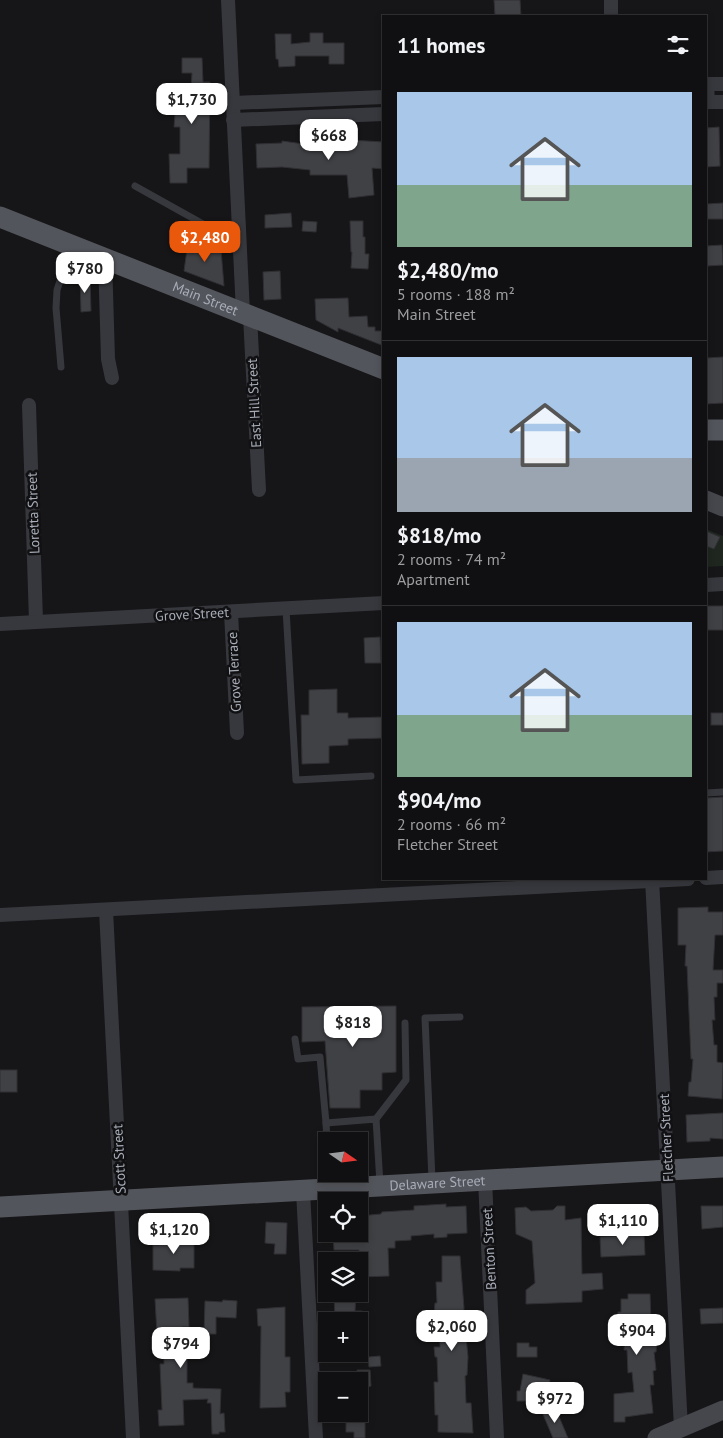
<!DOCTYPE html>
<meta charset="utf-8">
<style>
:root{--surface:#101012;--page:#1e1e20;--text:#f1f3f6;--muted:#9c9d9f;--line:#303032;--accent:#ea580c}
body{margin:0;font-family:"PT Sans",sans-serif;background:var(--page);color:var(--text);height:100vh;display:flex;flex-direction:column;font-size:19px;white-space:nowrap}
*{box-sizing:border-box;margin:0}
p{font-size:16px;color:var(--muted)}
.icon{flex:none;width:28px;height:28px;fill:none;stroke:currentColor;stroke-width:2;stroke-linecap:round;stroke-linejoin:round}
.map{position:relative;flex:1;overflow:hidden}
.side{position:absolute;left:382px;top:15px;width:325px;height:865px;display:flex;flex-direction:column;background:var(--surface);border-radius:0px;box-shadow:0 2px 8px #0003,0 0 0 1px var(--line)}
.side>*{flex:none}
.needle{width:32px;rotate:104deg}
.fabs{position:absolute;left:318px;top:1132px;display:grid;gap:10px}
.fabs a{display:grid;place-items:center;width:50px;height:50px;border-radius:0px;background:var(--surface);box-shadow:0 2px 8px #0003,0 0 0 1px var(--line);font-size:25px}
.price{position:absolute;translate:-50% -42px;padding:0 11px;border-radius:10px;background:#fff;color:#222;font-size:16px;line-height:32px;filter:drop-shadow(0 1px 2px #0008)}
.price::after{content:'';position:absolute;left:50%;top:30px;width:15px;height:11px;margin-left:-8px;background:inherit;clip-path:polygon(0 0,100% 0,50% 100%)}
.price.selected{background:var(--accent);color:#fff}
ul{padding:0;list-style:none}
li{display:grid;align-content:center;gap:10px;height:265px;padding:0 15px}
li+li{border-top:1px solid var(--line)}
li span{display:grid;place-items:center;height:155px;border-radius:0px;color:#555}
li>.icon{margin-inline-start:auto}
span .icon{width:90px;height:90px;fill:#fffc;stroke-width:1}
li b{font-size:21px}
h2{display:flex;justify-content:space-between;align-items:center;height:60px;padding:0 15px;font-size:21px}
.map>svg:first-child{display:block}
.green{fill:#1e261f}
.building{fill:#404145;stroke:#303034}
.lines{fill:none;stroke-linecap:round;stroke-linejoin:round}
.lane{stroke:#37383d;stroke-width:7}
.street{stroke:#37383d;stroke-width:14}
.secondary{stroke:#45474d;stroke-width:19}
.primary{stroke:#53555c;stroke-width:21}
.labels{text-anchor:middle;stroke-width:5;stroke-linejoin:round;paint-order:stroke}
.street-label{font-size:14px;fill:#a8adb8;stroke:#111113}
</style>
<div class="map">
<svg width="723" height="1438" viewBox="0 0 723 1438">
<rect width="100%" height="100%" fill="#161618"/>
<path class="green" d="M706 529 723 536V566L706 567Z"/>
<g class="building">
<path d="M494 0H520L521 16H495Z"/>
<path d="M310 33H323V43H344V64H329V56H295V66L279 67 278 59H276L275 34H291V44L310 42Z"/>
<path d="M182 58H202L203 82H210L209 168H187V183H170L169 154H180V127H174L175 114H180L181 91 191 92 192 73H182Z"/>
<path d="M719 127 720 166 706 167V128Z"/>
<path d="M349 140 384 142V169L372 168 374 195 349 198 347 175H310V170L282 167 257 168 256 144 282 143V141L311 145H349Z"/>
<path d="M723 203V219H706V204Z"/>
<path d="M291 213 292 227 265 228V215Z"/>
<path d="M303 221 317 222 316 232 302 231Z"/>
<path d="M350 221H363V237H365V254H369L368 269 351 268 352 252H351Z"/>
<path d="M188 242 203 250 207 243 221 250 224 286 184 271Z"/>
<path d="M722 245 723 265 707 266 706 246Z"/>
<path d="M280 271 281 299 264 300 263 272Z"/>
<path d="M80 276H90L91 311 81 312Z"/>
<path d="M348 298 349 317 367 316 368 327H375V331H384V346L338 328V332L316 320 315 299Z"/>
<path d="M723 357V403L706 404V358Z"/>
<path d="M706 531 720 537 714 549 706 546Z"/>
<rect x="706" y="606" width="17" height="24"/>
<path d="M380 637 381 663H365L364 638Z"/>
<path d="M337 689V713H348V718L384 717V738L348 739V745L329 746V763L302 764 301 715H309V690Z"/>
<rect x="711" y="713" width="12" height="12"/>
<path d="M723 797V851L706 852V798Z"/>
<path d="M708 907V912H723V935H715L713 970H723V983H717V997H714L715 1020H712L714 1045H717V1062L723 1063 722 1099 688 1096 689 1082H691L693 1059H691L687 966H685L686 945H678V908Z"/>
<path d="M396 1006V1072L382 1073V1090H360V1108H330L325 1041 302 1042V1007Z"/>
<rect x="0" y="1070" width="17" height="22"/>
<path d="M723 1113V1139L710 1138V1141L687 1142 686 1115Z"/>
<path d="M446 1204V1207L466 1206 467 1233 447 1234V1237L434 1238V1234L411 1236V1240L395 1241V1248H388L389 1276 359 1277V1250H334L333 1234H359V1216L381 1214 382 1212 414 1210V1206Z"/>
<path d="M557 1206H565V1220L581 1218 582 1274 602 1273 603 1289 582 1291V1302L526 1304V1290L535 1283 532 1241 516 1234 515 1208 526 1207 531 1211 553 1210Z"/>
<path d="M701 1206H723V1227L702 1229Z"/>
<path d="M266 1222 287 1223 286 1254H274L275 1244 265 1243Z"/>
<path d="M644 1234 645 1255 601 1257 600 1237Z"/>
<path d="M159 1240H194V1268H180V1271L153 1270V1245H159Z"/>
<path d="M442 1256H460L464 1308 463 1326H465L468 1357 467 1375 465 1376 466 1403H471L473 1433 438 1432V1415H435L434 1382H438L437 1357H435L434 1347H440L439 1317 434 1316 435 1303H437L436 1282H442Z"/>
<path d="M334 1294H356L355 1311H362L363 1321H335Z"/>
<path d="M628 1294H650L651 1322H655L657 1338 656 1352H654L656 1370 653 1371 654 1385H650L653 1413 625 1417V1422H614V1394L634 1392 632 1372 628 1373 627 1350H624L625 1334 623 1335 622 1322H618V1312H621V1299H628Z"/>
<path d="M188 1298 189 1327H182L183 1348H187V1383H193V1388L221 1389 220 1414 224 1413 225 1432H219V1434H212L211 1403H207L208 1399 183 1400 184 1425 159 1426 158 1410H162L160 1364H164V1355L174 1356V1334H157L155 1299Z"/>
<path d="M223 1300 237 1301 236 1318 216 1317V1334H204L205 1301 222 1302Z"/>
<path d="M285 1307V1357H290V1392H285L286 1407 260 1408 261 1326H258L257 1309Z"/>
<path d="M723 1308V1323L701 1324 700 1309Z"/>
<path d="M517 1343H529V1347H537V1357H517Z"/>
<path d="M380 1356 381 1366 369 1367 368 1357Z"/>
<path d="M357 1370H370L371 1386 368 1387 367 1420H359V1381Z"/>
<path d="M523 1374 550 1380 548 1391 536 1388V1401H517V1391H520Z"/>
<path d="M555 1407 568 1438H553L542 1412Z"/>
<path d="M346 1421H365V1438H354V1432H346Z"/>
</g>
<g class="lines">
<g class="lane">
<path d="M135 186 239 244"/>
<path d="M61 367 56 308 57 290 71 248"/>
<path d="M286 609 296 780 371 776"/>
<path d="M706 793 723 792"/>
<path d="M295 1039 298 1059 320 1057 326 1123"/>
<path d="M376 1119 406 1080 405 1023"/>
<path d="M327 1141 326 1123 376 1119 380 1184"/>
<path d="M432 1180 425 1018 460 1017"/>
</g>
<g class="street">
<path d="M228 0 243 313"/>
<path d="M611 0V16"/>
<path d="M706 84H723"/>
<path d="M707 84 708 102"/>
<path d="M706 102H723"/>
<path d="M233 103 384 97"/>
<path d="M233 120 384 114"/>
<path d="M105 258 108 359 112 378"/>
<path d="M250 316 259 490"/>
<path d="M29 405 36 621"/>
<path d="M706 585 723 584"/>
<path d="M231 612 237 733"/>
<path d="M0 624 384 603"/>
<path d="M706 878 723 877"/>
<path d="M652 879 681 1428"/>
<path d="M106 910 133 1438"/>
<path d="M0 915 688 879"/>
<path d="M485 1180 497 1438"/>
<path d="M303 1191 316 1438"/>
</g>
<g class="secondary">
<path d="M706 500 723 507"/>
<path d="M657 1438 723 1410"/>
</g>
<g class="primary">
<path id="s1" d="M0 217 384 369"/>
<path d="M706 430H723"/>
<path id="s2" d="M0 1207 723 1167"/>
</g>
</g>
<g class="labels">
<g class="street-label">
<text dy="5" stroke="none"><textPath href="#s1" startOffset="221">Main Street</textPath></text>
<text transform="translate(254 403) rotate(-93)" y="5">East Hill Street</text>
<text transform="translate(33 513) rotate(-92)" y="5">Loretta Street</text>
<text transform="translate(192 614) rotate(-3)" y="5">Grove Street</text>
<text transform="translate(234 672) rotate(-93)" y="5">Grove Terrace</text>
<text transform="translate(666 1138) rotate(-93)" y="5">Fletcher Street</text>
<text transform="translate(119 1159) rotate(-93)" y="5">Scott Street</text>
<text dy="5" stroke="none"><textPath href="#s2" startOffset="438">Delaware Street</textPath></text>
<text transform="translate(489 1249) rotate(-93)" y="5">Benton Street</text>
</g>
</g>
</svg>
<div class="fabs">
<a><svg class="needle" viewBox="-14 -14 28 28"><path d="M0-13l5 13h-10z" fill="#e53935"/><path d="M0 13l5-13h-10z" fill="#9c9d9f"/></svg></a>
<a><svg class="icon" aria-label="locate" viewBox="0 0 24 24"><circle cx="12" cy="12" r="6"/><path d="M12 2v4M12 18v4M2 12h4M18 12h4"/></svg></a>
<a><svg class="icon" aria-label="layers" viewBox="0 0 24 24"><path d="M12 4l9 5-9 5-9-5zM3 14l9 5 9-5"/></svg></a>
<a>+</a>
<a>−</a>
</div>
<b class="price" style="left:192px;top:125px">$1,730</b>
<b class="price" style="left:329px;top:161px">$668</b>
<b class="price selected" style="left:205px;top:263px">$2,480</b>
<b class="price" style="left:85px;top:294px">$780</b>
<b class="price" style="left:353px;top:1048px">$818</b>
<b class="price" style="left:623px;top:1246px">$1,110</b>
<b class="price" style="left:174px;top:1255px">$1,120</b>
<b class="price" style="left:452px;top:1352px">$2,060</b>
<b class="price" style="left:637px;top:1356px">$904</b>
<b class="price" style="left:181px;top:1369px">$794</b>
<b class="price" style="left:555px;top:1424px">$972</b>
<section class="side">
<h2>11 homes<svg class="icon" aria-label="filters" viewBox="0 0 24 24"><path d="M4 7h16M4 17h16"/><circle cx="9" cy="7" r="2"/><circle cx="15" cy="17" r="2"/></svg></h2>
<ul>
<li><span style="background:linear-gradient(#a9c7e8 60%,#7fa58c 0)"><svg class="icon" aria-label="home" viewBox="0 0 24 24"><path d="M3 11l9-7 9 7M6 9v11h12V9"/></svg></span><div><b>$2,480/mo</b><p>5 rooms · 188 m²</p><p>Main Street</p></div></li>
<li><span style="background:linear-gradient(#a9c7e8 65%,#9aa5b1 0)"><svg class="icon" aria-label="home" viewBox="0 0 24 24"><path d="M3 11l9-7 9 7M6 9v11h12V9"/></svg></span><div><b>$818/mo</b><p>2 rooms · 74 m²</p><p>Apartment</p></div></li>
<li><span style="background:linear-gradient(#a9c7e8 60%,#7fa58c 0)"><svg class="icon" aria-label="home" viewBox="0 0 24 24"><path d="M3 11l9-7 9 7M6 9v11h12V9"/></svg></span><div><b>$904/mo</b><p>2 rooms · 66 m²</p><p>Fletcher Street</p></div></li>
</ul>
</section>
</div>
